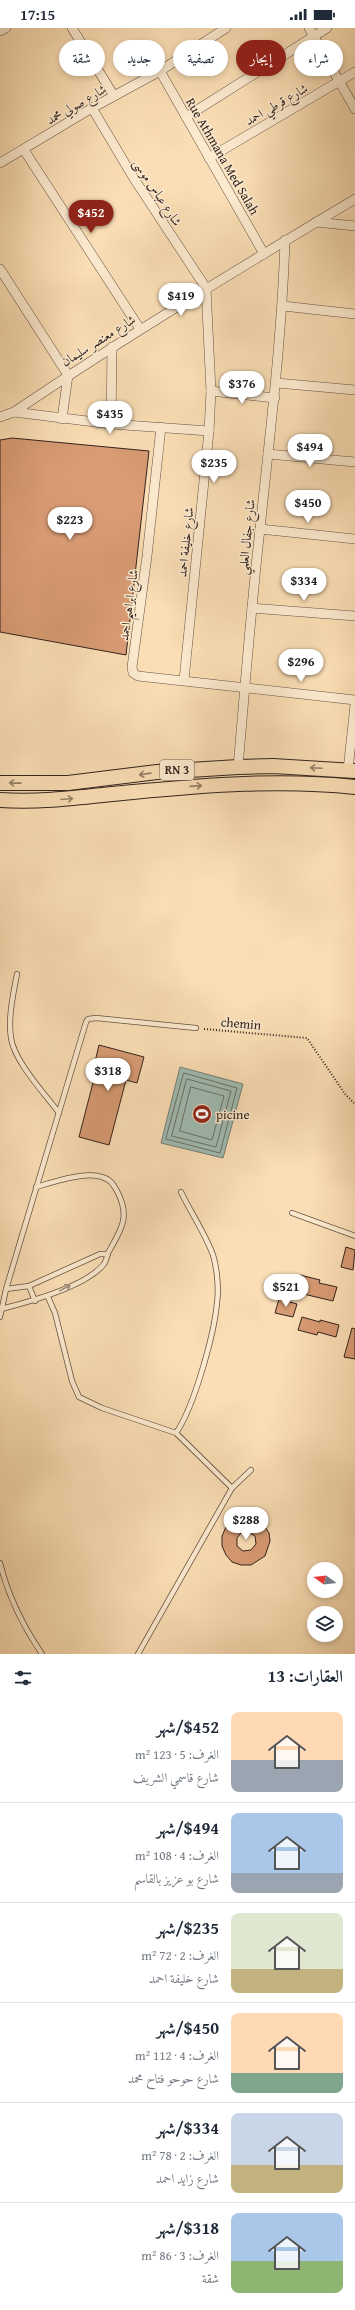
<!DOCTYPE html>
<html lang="ar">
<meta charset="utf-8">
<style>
:root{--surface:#fff;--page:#f2f2f3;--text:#1f2937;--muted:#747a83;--line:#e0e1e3;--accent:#8f2418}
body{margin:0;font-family:"Gentium Book Plus",Amiri,serif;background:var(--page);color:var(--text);direction:rtl;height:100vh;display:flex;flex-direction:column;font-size:15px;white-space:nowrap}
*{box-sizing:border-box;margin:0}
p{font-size:13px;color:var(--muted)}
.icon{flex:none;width:22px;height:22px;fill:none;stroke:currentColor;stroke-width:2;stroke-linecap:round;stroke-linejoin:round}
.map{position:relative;height:1626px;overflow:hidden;direction:ltr}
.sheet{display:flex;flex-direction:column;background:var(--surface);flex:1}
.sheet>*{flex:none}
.banner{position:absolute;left:12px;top:12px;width:331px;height:36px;direction:rtl;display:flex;gap:8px}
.needle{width:26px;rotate:285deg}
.fabs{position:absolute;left:307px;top:1534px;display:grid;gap:8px}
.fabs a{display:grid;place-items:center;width:36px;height:36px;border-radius:50%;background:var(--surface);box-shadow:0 2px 6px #0003;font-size:20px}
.price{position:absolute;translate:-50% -34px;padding:0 9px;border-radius:14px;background:#fff;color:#222;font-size:13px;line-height:26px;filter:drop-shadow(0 1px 2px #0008)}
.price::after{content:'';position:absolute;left:50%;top:24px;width:12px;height:9px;margin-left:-6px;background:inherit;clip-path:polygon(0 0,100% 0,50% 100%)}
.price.active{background:var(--accent);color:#fff}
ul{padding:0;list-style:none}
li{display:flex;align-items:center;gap:12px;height:100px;padding:0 12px}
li+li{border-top:1px solid var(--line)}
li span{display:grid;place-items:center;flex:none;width:112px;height:80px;border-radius:8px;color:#555}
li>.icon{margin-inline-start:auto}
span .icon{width:48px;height:48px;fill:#fffc;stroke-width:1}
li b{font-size:17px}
h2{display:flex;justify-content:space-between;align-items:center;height:48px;padding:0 12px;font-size:17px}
.pill{padding:0 14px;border-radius:18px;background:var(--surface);box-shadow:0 2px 6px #0003;font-size:14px;line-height:36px}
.pill.active{background:var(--accent);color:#fff}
.status{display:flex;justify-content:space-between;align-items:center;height:28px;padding:0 20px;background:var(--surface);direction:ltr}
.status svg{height:11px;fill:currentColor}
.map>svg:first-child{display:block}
.water{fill:#9fbbb2;stroke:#737e76}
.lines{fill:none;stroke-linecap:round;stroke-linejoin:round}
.shore{stroke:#686f68;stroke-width:1}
.building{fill:#d89b74;stroke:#32231d;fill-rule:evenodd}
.service-casing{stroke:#645243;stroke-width:6}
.minor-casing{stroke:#645243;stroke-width:10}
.primary-casing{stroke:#32231d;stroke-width:16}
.path{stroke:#32231d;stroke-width:2;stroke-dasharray:1 2;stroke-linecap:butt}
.service{stroke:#fceacf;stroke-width:4.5}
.minor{stroke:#fceacf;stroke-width:9}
.primary{stroke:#fbdeb5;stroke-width:14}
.oneway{stroke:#968069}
.oneway2{stroke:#a1907f}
.labels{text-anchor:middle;stroke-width:3;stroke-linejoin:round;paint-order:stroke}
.shield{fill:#fceacf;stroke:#6f5f52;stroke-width:1}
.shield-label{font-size:12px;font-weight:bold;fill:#32231d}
.street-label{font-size:13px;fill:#32231d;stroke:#fceacf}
.poi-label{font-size:13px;fill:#32231d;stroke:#fceacf;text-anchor:start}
</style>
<div class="status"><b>17:15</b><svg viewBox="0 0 49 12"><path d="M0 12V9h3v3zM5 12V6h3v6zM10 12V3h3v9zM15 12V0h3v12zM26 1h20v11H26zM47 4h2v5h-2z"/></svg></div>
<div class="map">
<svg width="355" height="1626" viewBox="0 0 355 1626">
<rect width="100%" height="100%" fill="#fbdeb5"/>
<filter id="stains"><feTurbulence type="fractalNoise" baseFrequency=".005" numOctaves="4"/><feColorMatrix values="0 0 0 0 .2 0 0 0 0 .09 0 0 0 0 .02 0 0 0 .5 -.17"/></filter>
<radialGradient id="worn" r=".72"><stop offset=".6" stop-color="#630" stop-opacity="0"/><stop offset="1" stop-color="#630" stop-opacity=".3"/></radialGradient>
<path class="water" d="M180 1039 243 1056 223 1130 161 1115Z"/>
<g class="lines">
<g class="shore">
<path d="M184 1045 237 1060 220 1125 166 1111Z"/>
<path d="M187 1051 231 1063 216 1119 172 1108Z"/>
<path d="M191 1059 224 1068 212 1112 180 1103Z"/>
</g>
</g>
<g class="building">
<path d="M12 410 149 423 126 627 0 604V412Z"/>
<path d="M99 1017 144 1029 137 1055 126 1052 109 1117 79 1109 96 1043 93 1042Z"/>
<path d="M346 1219 355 1222 353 1242 341 1239Z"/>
<path d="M300 1247 320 1252 319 1255 337 1259 333 1273 295 1264Z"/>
<path d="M279 1271 297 1276 293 1289 275 1285Z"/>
<path d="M302 1289 320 1294V1292L339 1297 336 1309 318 1304 317 1307 298 1302Z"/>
<path d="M352 1300 355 1301V1331L344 1329Z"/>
<path d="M244 1489 254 1490 263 1496 269 1505 270 1513 265 1528 251 1537H241L232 1534 226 1527 222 1518V1508L226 1499 234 1492ZM248 1504 255 1508 256 1516 251 1522 243 1523 237 1518V1510L241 1505Z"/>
</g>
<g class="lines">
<g class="service-casing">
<g id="service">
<path d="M17 946C13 967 8 989 11 1010 14 1033 45 1066 59 1085"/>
<path d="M292 1185 355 1208"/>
<path d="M29 1258 35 1273"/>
<path d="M6 1261 29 1258 100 1226H108"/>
<path d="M48 1269 55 1285 72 1353 79 1369 102 1380 176 1405 232 1460"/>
<path d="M1 1281C29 1274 86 1259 104 1236 106 1233 107 1229 108 1225 121 1202 131 1189 117 1163 113 1156 110 1151 102 1149 86 1143 53 1154 36 1159"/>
<path d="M0 1289 6 1261 86 994 88 991 96 990 196 1000"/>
<path d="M176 1405C194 1379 214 1307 217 1275 219 1261 217 1240 213 1227 205 1205 191 1185 181 1164"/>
<path d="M0 1535C8 1568 23 1598 42 1626"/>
<path d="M138 1626 232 1460 251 1442"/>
</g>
</g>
<g class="minor-casing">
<g id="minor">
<path d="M72 0 114 68"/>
<path d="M309 0 355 81"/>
<path d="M0 3 6 0"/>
<path d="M160 43 264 226"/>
<path d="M92 80 133 149 206 260 211 363 209 403 184 652"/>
<path d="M186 89 327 0"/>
<path d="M24 122 140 301"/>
<path d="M209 130 355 44"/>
<path d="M0 135 92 80 160 43 226 0"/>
<path d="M316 194 355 198"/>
<path d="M0 241 68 347 62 391"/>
<path d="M283 278 355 286"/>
<path d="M277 355 355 362"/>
<path d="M211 363 275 370"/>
<path d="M14 384 111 396 209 403"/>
<path d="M0 389 14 384C125 309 240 240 355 171"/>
<path d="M111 396 112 319"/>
<path d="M161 399 147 528 132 639 133 645 138 648 355 672"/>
<path d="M268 426 355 434"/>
<path d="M260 501 355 511"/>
<path d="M252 580 355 588"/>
<path d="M238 739C245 659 251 580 260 501 270 404 282 309 285 212"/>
<path d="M348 742 355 677"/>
</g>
</g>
<g class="primary-casing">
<g id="primary">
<path d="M0 755H68L157 744 238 739 273 738 355 743"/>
<path d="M0 772C45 775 89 768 133 764 207 757 281 751 355 759"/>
</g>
</g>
<path class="path" d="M204 1001 307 1010 345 1066 355 1076"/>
<use href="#service" class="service"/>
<use href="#minor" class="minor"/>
<use href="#primary" class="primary"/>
</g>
<defs><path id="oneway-shaft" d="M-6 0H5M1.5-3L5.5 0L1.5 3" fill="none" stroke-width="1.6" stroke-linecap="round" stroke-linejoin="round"/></defs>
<g class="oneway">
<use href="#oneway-shaft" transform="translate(316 740) rotate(-177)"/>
<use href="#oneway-shaft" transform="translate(145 746) rotate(172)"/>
<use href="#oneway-shaft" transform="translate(15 755) rotate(-179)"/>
<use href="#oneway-shaft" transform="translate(196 758) rotate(-4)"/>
<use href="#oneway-shaft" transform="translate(67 771) rotate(-5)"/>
</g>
<use class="oneway2" href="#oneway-shaft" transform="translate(65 1260) rotate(-28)"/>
<defs>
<g id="stadium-disc" transform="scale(1)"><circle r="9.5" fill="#8f2418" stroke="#fceacf"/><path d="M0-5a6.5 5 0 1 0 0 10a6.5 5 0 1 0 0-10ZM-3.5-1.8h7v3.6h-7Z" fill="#fff"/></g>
</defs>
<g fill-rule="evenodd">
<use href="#stadium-disc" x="202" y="1086"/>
</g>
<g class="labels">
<rect class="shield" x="160" y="732" width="34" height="20" rx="3"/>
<g class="shield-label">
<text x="177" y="746">RN 3</text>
</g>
<g class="street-label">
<text transform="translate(76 76) rotate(-30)" y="5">شارع صولي محمد</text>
<text transform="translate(276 76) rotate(-30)" y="5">شارع قرطي احمد</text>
<text transform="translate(223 128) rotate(60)" y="5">Rue Athmana Med Salah</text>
<text transform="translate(158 164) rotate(57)" y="5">شارع عباس موسى</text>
<text transform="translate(98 312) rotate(-32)" y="5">شارع معنصر سليمان</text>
<text transform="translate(246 509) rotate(-84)" y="5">شارع جفال العلمي</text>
<text transform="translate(185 514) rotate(-84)" y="5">شارع خليفة احمد</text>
<text transform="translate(128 577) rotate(-82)" y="5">شارع ابراهيم احمد</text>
<text transform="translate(241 995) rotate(5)" y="5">chemin</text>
</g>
<g class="poi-label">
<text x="216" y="1091">picine</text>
</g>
</g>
<rect width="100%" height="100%" filter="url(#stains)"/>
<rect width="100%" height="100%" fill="url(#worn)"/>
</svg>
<div class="fabs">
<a><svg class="needle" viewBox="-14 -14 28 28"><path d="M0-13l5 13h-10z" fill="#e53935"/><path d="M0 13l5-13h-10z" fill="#747a83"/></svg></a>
<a><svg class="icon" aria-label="layers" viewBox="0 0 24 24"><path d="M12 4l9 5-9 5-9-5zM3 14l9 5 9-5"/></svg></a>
</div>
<b class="price active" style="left:91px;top:206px">$452</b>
<b class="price" style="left:181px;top:289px">$419</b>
<b class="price" style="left:242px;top:377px">$376</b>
<b class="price" style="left:110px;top:407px">$435</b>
<b class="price" style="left:310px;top:440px">$494</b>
<b class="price" style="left:214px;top:456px">$235</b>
<b class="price" style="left:308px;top:496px">$450</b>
<b class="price" style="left:70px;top:513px">$223</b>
<b class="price" style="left:304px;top:574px">$334</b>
<b class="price" style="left:301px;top:655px">$296</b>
<b class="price" style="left:108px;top:1064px">$318</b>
<b class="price" style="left:286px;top:1280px">$521</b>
<b class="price" style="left:246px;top:1513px">$288</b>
<div class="banner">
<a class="pill">شراء</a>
<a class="pill active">إيجار</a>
<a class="pill">تصفية</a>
<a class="pill">جديد</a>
<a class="pill">شقة</a>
</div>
</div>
<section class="sheet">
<h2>العقارات: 13<svg class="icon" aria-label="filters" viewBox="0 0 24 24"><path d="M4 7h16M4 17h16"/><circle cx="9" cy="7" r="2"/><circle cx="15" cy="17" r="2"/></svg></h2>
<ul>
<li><span style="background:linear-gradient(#ffd9b3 60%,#9aa5b1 0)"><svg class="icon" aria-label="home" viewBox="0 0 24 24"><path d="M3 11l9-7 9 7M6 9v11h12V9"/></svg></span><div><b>$452/شهر</b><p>الغرف: 5 · 123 m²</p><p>شارع قاسمي الشريف</p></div></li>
<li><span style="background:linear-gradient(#a9c7e8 75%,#9aa5b1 0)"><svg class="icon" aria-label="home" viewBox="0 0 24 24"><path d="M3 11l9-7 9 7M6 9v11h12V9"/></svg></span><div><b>$494/شهر</b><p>الغرف: 4 · 108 m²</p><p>شارع بو عزيز بالقاسم</p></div></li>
<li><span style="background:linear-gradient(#dfe7d0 70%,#c2b280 0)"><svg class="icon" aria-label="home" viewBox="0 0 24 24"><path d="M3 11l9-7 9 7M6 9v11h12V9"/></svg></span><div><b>$235/شهر</b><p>الغرف: 2 · 72 m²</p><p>شارع خليفة احمد</p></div></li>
<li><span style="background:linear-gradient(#ffd9b3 75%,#7fa58c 0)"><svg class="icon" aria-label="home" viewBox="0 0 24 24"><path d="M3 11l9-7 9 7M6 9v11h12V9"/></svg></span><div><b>$450/شهر</b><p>الغرف: 4 · 112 m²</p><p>شارع حوحو فتاح محمد</p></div></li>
<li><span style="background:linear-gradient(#c9d6e8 65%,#c2b280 0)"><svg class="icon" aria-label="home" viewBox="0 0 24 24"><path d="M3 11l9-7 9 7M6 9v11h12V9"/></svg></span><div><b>$334/شهر</b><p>الغرف: 2 · 78 m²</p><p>شارع زايد احمد</p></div></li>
<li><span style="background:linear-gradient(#a9c7e8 60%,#8fb573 0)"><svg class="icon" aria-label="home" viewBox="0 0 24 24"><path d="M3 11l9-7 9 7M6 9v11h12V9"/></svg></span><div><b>$318/شهر</b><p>الغرف: 3 · 86 m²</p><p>شقة</p></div></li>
</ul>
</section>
